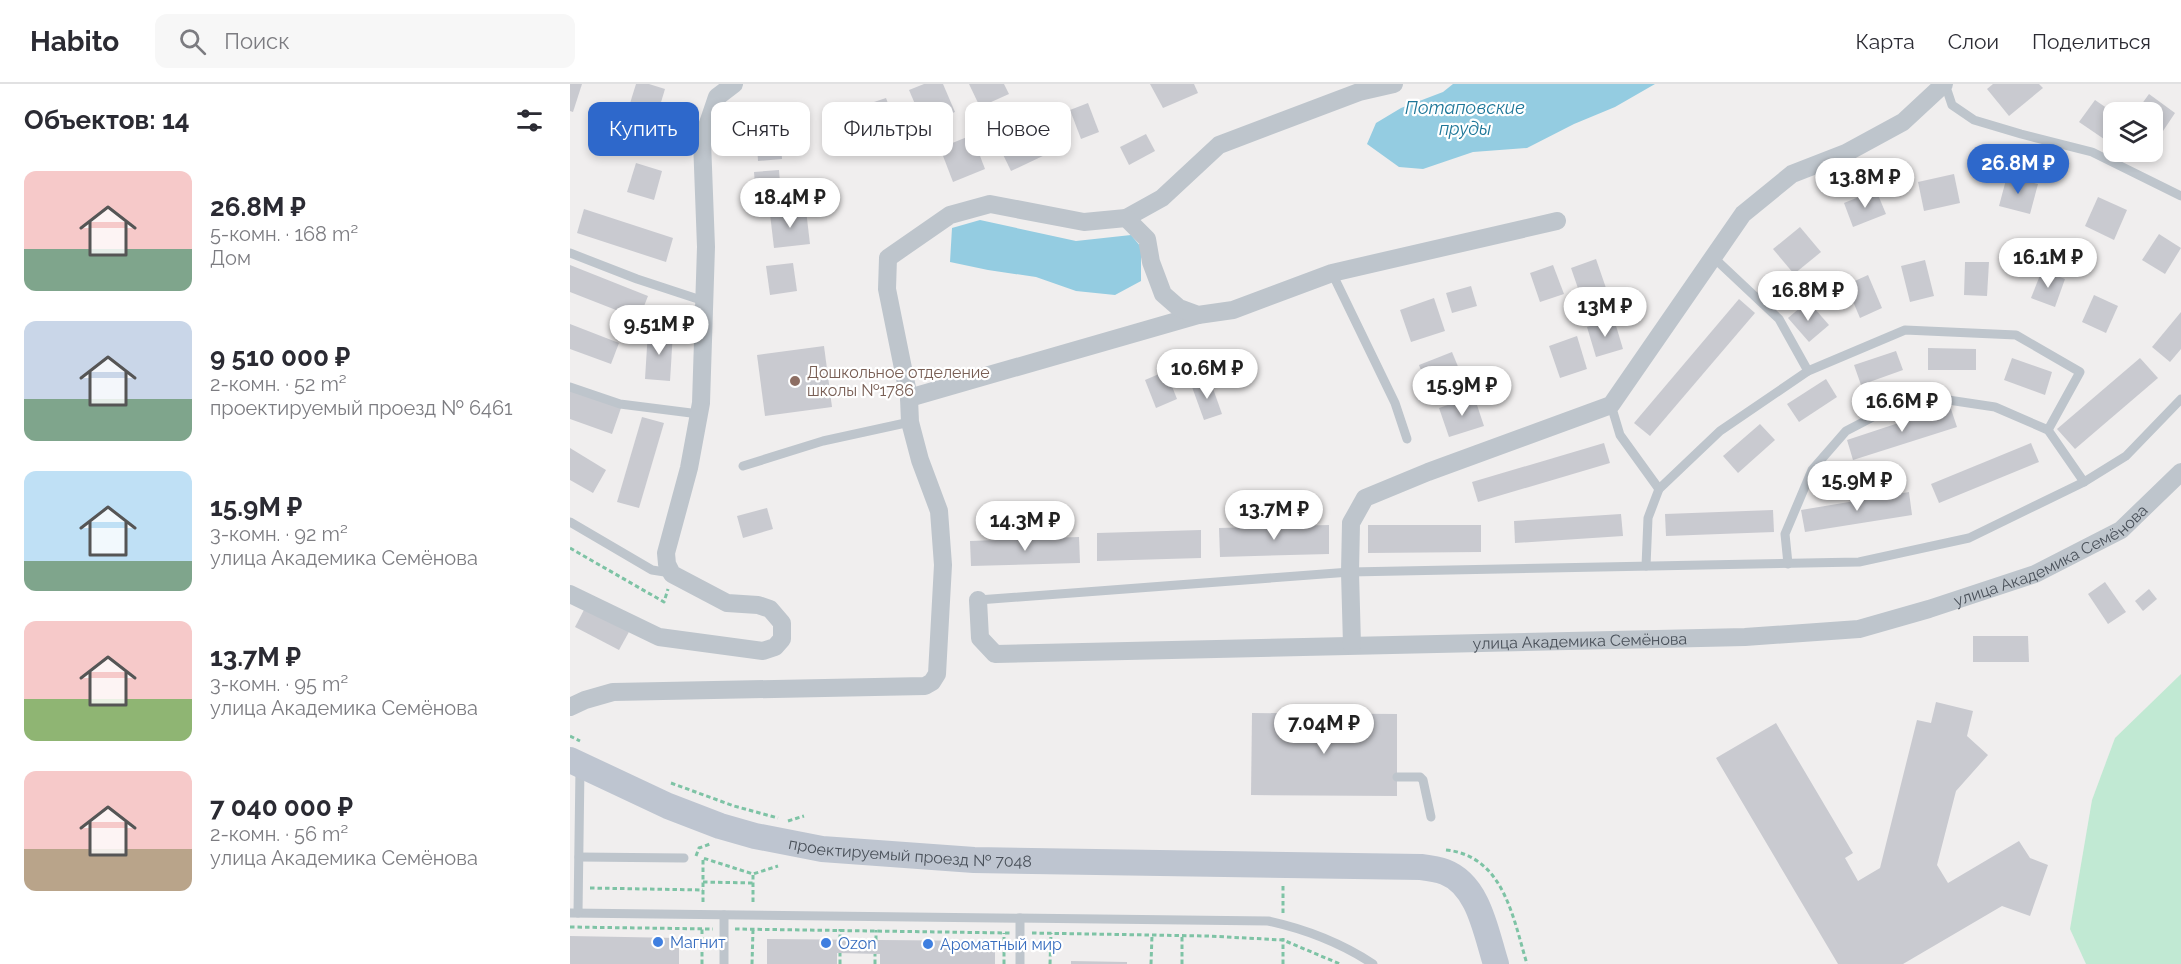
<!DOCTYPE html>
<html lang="ru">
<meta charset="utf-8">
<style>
:root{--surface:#fff;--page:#f7f7f7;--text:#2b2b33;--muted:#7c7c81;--line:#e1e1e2;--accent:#2e68cb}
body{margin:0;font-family:Raleway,sans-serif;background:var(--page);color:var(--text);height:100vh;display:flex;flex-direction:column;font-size:22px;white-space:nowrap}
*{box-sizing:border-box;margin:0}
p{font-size:20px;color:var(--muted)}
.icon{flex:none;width:33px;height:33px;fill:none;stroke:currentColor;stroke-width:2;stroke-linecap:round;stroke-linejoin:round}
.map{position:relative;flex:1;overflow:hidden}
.side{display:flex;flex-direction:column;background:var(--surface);width:570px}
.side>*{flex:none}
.banner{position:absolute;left:18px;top:18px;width:570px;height:54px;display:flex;gap:12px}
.buttons{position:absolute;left:1533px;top:18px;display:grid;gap:12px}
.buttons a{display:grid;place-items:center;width:60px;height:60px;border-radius:12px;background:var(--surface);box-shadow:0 3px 9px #0003;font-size:30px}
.price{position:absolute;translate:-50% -51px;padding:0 14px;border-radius:21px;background:#fff;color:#222;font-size:20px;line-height:39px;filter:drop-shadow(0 2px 3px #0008)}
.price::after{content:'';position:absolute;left:50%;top:36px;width:18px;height:14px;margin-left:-9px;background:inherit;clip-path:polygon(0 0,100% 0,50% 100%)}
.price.current{background:var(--accent);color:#fff}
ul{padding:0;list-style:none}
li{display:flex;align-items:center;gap:18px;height:150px;padding:0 24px}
li span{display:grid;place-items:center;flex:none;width:168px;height:120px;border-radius:12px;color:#555}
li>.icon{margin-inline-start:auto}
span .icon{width:72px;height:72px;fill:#fffc;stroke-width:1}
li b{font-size:26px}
h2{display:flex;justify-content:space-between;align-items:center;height:72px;padding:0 24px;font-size:26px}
.tag{padding:0 21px;border-radius:12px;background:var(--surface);box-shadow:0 3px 9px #0003;font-size:21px;line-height:54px}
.tag.current{background:var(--accent);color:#fff}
header{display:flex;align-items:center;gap:36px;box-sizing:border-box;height:84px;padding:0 30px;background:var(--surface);border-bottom:2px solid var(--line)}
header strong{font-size:28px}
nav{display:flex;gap:33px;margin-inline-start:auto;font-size:21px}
.search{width:420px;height:54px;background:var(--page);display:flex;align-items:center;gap:15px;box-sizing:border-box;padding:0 21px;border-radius:12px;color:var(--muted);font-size:22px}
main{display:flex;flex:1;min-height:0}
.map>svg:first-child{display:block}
.green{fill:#c1e9d3}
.water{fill:#94cce1}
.building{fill:#c9cad0}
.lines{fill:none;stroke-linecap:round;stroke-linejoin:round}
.path{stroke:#7ec3a5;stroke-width:3;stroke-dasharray:4.5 3;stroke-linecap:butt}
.lane{stroke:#bec5cc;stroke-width:9}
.street{stroke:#bec5cc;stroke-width:18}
.secondary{stroke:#bec5d0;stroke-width:26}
.education-dot{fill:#8d6e63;stroke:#fff;stroke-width:2}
.shop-dot{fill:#3f7fe0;stroke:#fff;stroke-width:2}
.labels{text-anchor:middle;stroke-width:4.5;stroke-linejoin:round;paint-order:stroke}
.education-label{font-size:16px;fill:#785e54;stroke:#fff;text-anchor:start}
.street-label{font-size:16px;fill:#495059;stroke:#fff}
.shop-label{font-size:16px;fill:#366cbe;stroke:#fff;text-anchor:start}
.water-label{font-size:18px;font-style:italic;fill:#1d7698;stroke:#fff}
</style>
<header>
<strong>Habito</strong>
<div class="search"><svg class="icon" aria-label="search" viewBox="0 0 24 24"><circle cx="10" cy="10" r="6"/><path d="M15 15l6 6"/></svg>Поиск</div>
<nav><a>Карта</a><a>Слои</a><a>Поделиться</a></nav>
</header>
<main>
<section class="side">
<h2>Объектов: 14<svg class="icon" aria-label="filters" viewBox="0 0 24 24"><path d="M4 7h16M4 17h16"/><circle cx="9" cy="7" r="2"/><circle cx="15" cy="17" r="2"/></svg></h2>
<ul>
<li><span style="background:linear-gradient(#f6c9c9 65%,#7fa58c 0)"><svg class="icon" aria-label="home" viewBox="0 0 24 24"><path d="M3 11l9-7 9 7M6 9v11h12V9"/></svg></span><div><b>26.8M ₽</b><p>5-комн. · 168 m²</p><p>Дом</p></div></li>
<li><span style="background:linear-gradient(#c9d6e8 65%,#7fa58c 0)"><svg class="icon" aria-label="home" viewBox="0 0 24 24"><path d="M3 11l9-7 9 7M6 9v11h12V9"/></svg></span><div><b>9 510 000 ₽</b><p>2-комн. · 52 m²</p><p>проектируемый проезд № 6461</p></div></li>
<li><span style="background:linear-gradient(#bfe0f5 75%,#7fa58c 0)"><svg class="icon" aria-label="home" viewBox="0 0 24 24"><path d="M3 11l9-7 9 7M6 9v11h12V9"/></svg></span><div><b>15.9M ₽</b><p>3-комн. · 92 m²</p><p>улица Академика Семёнова</p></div></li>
<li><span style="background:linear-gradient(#f6c9c9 65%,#8fb573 0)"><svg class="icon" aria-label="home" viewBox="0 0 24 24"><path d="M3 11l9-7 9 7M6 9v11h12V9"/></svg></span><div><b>13.7M ₽</b><p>3-комн. · 95 m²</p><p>улица Академика Семёнова</p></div></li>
<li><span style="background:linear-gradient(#f6c9c9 65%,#b9a48a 0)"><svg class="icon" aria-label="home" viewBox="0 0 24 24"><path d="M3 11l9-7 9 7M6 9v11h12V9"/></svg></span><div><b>7 040 000 ₽</b><p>2-комн. · 56 m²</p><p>улица Академика Семёнова</p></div></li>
</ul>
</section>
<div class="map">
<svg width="1611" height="880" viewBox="0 0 1611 880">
<rect width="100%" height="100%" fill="#f0eeee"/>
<path class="green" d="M1611 590V880H1516L1500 845 1522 716 1545 654Z"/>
<g class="water">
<path d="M883 0H1085L1045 23 1004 40 957 64 903 68 853 85 829 83 797 60 806 39 831 24 873 8Z"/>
<path d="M410 136 506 157 561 151 571 163V197L545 211 506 207 466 193 418 186 380 178 382 144Z"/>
</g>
<g class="building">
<path d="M0 0H12L3 28 0 27Z"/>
<path d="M66 0H79L95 5 85 38 57 29Z"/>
<path d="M354 0H373L385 28 354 41 339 6Z"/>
<path d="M399 0H434L439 10 410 23Z"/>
<path d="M580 0H624L628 9 593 24Z"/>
<path d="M1423 0H1469L1473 4 1439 32 1417 5Z"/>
<path d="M1579 10 1605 29 1591 50 1582 44V28H1566Z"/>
<path d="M316 14 329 49 299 57 289 23Z"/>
<path d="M1525 16 1544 29V42L1534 55 1509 38Z"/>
<path d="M518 19 529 48 511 55 500 26Z"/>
<path d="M459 33 477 70 441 87 423 50Z"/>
<path d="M210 42 212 75 188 77 186 43Z"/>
<path d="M576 50 585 67 559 81 550 63Z"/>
<path d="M402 51 415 85 383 98 370 64Z"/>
<path d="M66 79 92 87 84 116 57 108Z"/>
<path d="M209 86 211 112 186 114 184 88Z"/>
<path d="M1384 90 1390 119 1354 127 1348 98Z"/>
<path d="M1437 92 1468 100 1460 130 1429 122Z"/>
<path d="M1306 106 1316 130 1283 143 1274 119Z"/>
<path d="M1528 113 1557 126 1544 156 1515 142Z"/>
<path d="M14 125 103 154 96 178 7 149Z"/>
<path d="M236 126 240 160 204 164 200 130Z"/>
<path d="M1230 143 1251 168 1224 190 1203 165Z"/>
<path d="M1589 150 1611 164 1595 190 1572 176Z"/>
<path d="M1026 175 1036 204 1011 213 1001 184Z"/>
<path d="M1355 176 1364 212 1340 218 1331 182Z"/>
<path d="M1395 178H1419L1417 212 1394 211Z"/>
<path d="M223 179 227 207 200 211 196 182Z"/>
<path d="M0 181 78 212 69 235 0 208Z"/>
<path d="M983 181 994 210 970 218 960 189Z"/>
<path d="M1472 186 1495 195 1485 223 1461 214Z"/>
<path d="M1298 191 1312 224 1290 234 1276 201Z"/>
<path d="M901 202 907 222 882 229 876 209Z"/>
<path d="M1524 211 1548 222 1536 249 1512 238Z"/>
<path d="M864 214 875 247 841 258 830 226Z"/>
<path d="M1169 215 1185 229 1080 352 1064 339Z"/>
<path d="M1238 217 1259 241 1239 258 1218 234Z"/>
<path d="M1611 228V265L1600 278 1582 263Z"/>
<path d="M1044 235 1053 265 1026 273 1017 243Z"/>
<path d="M0 240 49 259 41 280 0 265Z"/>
<path d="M78 247 103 248 100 297 75 295Z"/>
<path d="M1007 252 1017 285 990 294 979 262Z"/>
<path d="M254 262 262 323 195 332 187 271Z"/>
<path d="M1358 264 1406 265V286H1358Z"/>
<path d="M1326 267 1333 286 1291 301 1284 281Z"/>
<path d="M882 268 896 302 861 313 849 281Z"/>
<path d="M1442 274 1482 288 1475 311 1434 296Z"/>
<path d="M1570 274 1588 294 1505 365 1487 345Z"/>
<path d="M596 287 607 315 586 324 575 296Z"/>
<path d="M1256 295 1267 313 1229 338 1217 320Z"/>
<path d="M640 296 652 330 634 336 622 303Z"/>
<path d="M0 306 51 324 42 350 0 335Z"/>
<path d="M904 312 914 342 879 353 869 324Z"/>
<path d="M1380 322 1387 343 1283 376 1277 356Z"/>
<path d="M72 333 94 339 69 424 47 418Z"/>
<path d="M1190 340 1205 356 1168 389 1153 372Z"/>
<path d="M1034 359 1040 379 908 418 902 398Z"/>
<path d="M1461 359 1469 378 1369 419 1361 400Z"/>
<path d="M0 364 36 386 23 409 0 396Z"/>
<path d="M1339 408 1342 431 1235 448 1231 426Z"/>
<path d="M197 424 203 445 173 454 167 432Z"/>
<path d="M1203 426 1204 448 1096 452 1095 430Z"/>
<path d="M1051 430 1053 452 945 459 944 437Z"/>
<path d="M759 441V470L650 473 649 444Z"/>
<path d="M798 441H911V468L798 469Z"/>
<path d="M631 446V474L527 477V449Z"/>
<path d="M509 453 510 479 401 482 400 457Z"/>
<path d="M1535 498 1556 528 1538 540 1518 510Z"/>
<path d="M1579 505 1587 515 1573 527 1565 517Z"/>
<path d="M16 522 60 546 49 566 5 543Z"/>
<path d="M1403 552H1458L1459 578H1403Z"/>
<path d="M1366 618 1403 627 1397 652 1418 671 1386 707 1367 781 1378 799 1449 757 1460 774 1478 781 1460 832 1432 822 1333 880H1268L1146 674 1206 639 1283 769 1275 774 1288 797 1310 784 1347 636 1361 639Z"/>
<path d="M682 629 827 630V712L681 711Z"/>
<path d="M0 852 109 854V880H0Z"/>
<path d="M197 855 425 857V880H310V870L267 869V880H197Z"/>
<path d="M501 877 557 878V880H501Z"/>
</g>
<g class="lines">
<g class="path">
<path d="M0 464 94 518 98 505"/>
<path d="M0 652 10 657"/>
<path d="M101 699 164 722 208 734"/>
<path d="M218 737 234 732"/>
<path d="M876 766C934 772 943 834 957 880"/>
<path d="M126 772 129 764 140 760"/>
<path d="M133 798 183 799"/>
<path d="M20 804 133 806"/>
<path d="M133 818V774L183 790 208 782"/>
<path d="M183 818V790"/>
<path d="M713 829V801"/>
<path d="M0 843 143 845"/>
<path d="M165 845 440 849"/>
<path d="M462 849 638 852 713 856 770 880"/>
<path d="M270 855V845"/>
<path d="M306 856V846"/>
<path d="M132 880V843"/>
<path d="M182 880 183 846"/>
<path d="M270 880V869"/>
<path d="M305 880V870"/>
<path d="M434 880V849"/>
<path d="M480 880 481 849"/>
<path d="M581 880 582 851"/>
<path d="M612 880V851"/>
<path d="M713 880V854"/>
</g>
<g class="lane">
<path d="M1375 0 1382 21 1404 36 1451 50 1522 68 1611 112"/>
<path d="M0 169 67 195 134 217"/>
<path d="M1143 173 1209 235 1238 287"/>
<path d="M762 189 825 319 837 355"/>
<path d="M0 303 50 320 129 330"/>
<path d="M1041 321 1050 351 1089 405"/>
<path d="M173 382 253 357 340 338"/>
<path d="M0 438 82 486 101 489"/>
<path d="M1218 480 1215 450 1242 386 1276 347 1345 311 1425 323 1478 346 1514 398"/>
<path d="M1076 482 1078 434 1089 405 1150 347 1238 287 1335 246 1446 251 1510 288 1478 346"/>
<path d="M408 516 780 488 1289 478 1399 454 1514 398 1556 372 1611 315"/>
<path d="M827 693H850L853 696 861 733"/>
<path d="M9 773 114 774"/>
<path d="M0 829 698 837C735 845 771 859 803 880"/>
<path d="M8 829 10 684"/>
<path d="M154 880V831"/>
<path d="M450 880V834"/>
</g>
<g class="street">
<path d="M556 134 592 114 649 61 789 8 824 0"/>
<path d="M339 314 628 231"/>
<path d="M0 510 89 553 193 567 205 563 212 555V539L200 525 188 521 157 519 102 490 97 480 96 469 119 384 131 319 136 163 132 57 147 13 164 0"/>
<path id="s1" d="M408 516 410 554 425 570 1175 553 1289 545 1359 525 1465 490 1551 446 1611 388"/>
<path d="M782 561 780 488 781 439 795 414 858 388 1041 321 1173 130 1222 90 1276 69 1333 38 1374 0"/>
<path d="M0 623 15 616 43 608 355 602 362 598 367 590 373 481 369 427 350 376 340 338 339 314 317 205 318 174 380 131 420 120 514 138 556 134 577 155 581 178 593 210 609 224 628 231 663 226 762 189 987 137"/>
</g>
<path class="secondary" id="s2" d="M0 676 98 722 150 742 185 752 252 765 404 776 851 783C859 784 867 785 875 788 909 801 916 849 926 880"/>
</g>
<circle class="education-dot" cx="225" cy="297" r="6"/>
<g class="shop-dot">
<circle cx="88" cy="858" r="6"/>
<circle cx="256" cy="859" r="6"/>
<circle cx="358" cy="860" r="6"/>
</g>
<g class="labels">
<g class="education-label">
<text x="237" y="294">Дошкольное отделение<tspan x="237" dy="18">школы №1786</tspan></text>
</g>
<g class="street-label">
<text dy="6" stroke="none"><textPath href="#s1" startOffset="1131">улица Академика Семёнова</textPath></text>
<text dy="6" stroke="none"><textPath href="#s1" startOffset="645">улица Академика Семёнова</textPath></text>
<text dy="6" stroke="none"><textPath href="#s2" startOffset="357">проектируемый проезд № 7048</textPath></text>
</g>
<g class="shop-label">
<text x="100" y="864">Магнит</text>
<text x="268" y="865">Ozon</text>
<text x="370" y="866">Ароматный мир</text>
</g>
<g class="water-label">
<text x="895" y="30">Потаповские<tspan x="895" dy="21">пруды</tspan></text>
</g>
</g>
</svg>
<div class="buttons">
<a><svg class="icon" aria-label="layers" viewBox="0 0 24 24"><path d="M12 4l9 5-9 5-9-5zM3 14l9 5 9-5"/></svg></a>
</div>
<b class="price current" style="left:1448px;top:111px">26.8M ₽</b>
<b class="price" style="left:1295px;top:125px">13.8M ₽</b>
<b class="price" style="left:220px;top:145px">18.4M ₽</b>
<b class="price" style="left:1478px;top:205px">16.1M ₽</b>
<b class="price" style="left:1238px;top:238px">16.8M ₽</b>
<b class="price" style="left:1035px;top:254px">13M ₽</b>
<b class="price" style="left:89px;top:272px">9.51M ₽</b>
<b class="price" style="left:637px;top:316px">10.6M ₽</b>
<b class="price" style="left:892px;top:333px">15.9M ₽</b>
<b class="price" style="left:1332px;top:349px">16.6M ₽</b>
<b class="price" style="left:1287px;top:428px">15.9M ₽</b>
<b class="price" style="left:704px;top:457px">13.7M ₽</b>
<b class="price" style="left:455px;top:468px">14.3M ₽</b>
<b class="price" style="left:754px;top:671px">7.04M ₽</b>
<div class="banner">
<a class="tag current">Купить</a>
<a class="tag">Снять</a>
<a class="tag">Фильтры</a>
<a class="tag">Новое</a>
</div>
</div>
</main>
